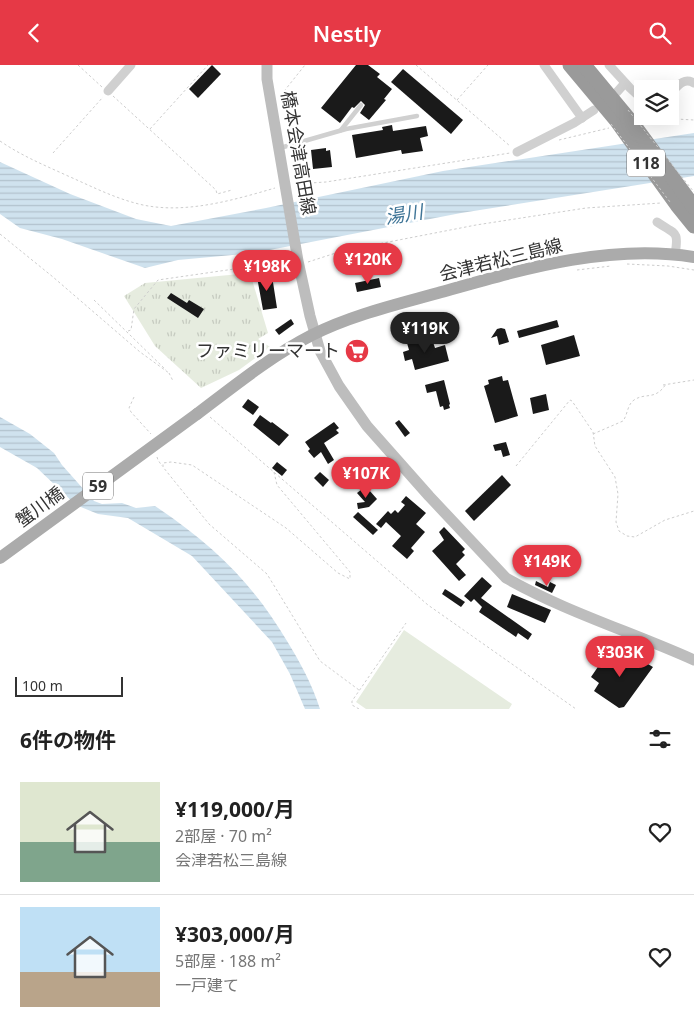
<!DOCTYPE html>
<html lang="ja">
<meta charset="utf-8">
<style>
:root{--surface:#fff;--page:#f2f2f2;--text:#222;--muted:#767676;--line:#e0e0e0;--accent:#e63946}
body{margin:0;font-family:"Noto Sans","Noto Sans JP",sans-serif;background:var(--page);color:var(--text);height:100vh;display:flex;flex-direction:column;font-size:19px;white-space:nowrap}
*{box-sizing:border-box;margin:0}
p{font-size:16px;color:var(--muted)}
.icon{flex:none;width:28px;height:28px;fill:none;stroke:currentColor;stroke-width:2;stroke-linecap:round;stroke-linejoin:round}
.map{position:relative;height:644px;overflow:hidden}
.drawer{display:flex;flex-direction:column;background:var(--surface);flex:1}
.drawer>*{flex:none}
.tools{position:absolute;left:634px;top:15px;display:grid;gap:10px}
.tools a{display:grid;place-items:center;width:45px;height:45px;border-radius:0px;background:var(--surface);box-shadow:0 5px 20px #0002;font-size:25px}
.scale{position:absolute;left:15px;bottom:12px;width:108px;box-sizing:border-box;padding-left:5px;border:2px solid #333;border-top:0;font-size:14px;line-height:18px;white-space:nowrap;color:#333;-webkit-text-stroke:4px #fff;paint-order:stroke}
.price{position:absolute;translate:-50% -42px;padding:0 11px;border-radius:18px;background:var(--accent);color:#fff;font-size:16px;line-height:32px;filter:drop-shadow(0 1px 2px #0008)}
.price::after{content:'';position:absolute;left:50%;top:30px;width:15px;height:11px;margin-left:-8px;background:inherit;clip-path:polygon(0 0,100% 0,50% 100%)}
.price.on{background:#222;color:#fff}
ul{padding:0;list-style:none}
li{display:flex;align-items:center;gap:15px;height:125px;padding:0 20px}
li+li{border-top:1px solid var(--line)}
li span{display:grid;place-items:center;flex:none;width:140px;height:100px;border-radius:0px;color:#555}
li>.icon{margin-inline-start:auto}
span .icon{width:60px;height:60px;fill:#fffc;stroke-width:1}
li b{font-size:21px}
h2{display:flex;justify-content:space-between;align-items:center;height:60px;padding:0 20px;font-size:21px}
header{display:flex;justify-content:space-between;align-items:center;height:65px;padding:0 20px;background:var(--accent);color:#fff;font-size:22px;font-weight:600}
.map>svg:first-child{display:block}
.grass{fill:#e6ecdf}
.park{fill:url(#park-tufts)}
.water{fill:url(#water-rules)}
.building{fill:#1a1a1a}
.lines{fill:none;stroke-linecap:round;stroke-linejoin:round}
.path{stroke:#cdcdcd;stroke-width:1;stroke-dasharray:2.5 2.5;stroke-linecap:butt}
.lane{stroke:#d0d0d0;stroke-width:4.5}
.street{stroke:#d0d0d0;stroke-width:9}
.secondary{stroke:#bdbdbd;stroke-width:11}
.primary{stroke:#ababab;stroke-width:12}
.highway{stroke:#9a9a9a;stroke-width:15}
.path-bridge{stroke:#cdcdcd;stroke-width:1;stroke-dasharray:2.5 2.5;stroke-linecap:butt}
.primary-bridge{stroke:#ababab;stroke-width:12}
.labels{text-anchor:middle;stroke-width:5;stroke-linejoin:round;paint-order:stroke}
.shield{fill:#fff;stroke:#707070;stroke-width:1}
.shield-label{font-size:16px;font-weight:bold;fill:#333}
.street-label{font-size:18px;fill:#333;stroke:#fff}
.poi-label{font-size:18px;fill:#333;stroke:#fff;text-anchor:end}
.water-label{font-size:19px;font-style:italic;fill:#3f7597;stroke:#fff}
</style>
<header><svg class="icon" aria-label="back" viewBox="0 0 24 24"><path d="M15 5l-7 7 7 7"/></svg>Nestly<svg class="icon" aria-label="search" viewBox="0 0 24 24"><circle cx="10" cy="10" r="6"/><path d="M15 15l6 6"/></svg></header>
<div class="map">
<svg width="694" height="644" viewBox="0 0 694 644">
<defs>
<pattern id="park-tufts" width="24" height="20" patternUnits="userSpaceOnUse" patternTransform="scale(1.25)"><rect width="24" height="20" fill="#e6ecdf"/><path d="M3 7l-1-3M5 7V3M7 7l1-3M15 17l-1-3M17 17v-4M19 17l1-3" fill="none" stroke="#c6cbc0"/></pattern>
<pattern id="water-rules" width="6" height="5" patternUnits="userSpaceOnUse" patternTransform="scale(1.25)"><rect width="6" height="5" fill="#cfe2ee"/><path d="M0 2.5h6" fill="none" stroke="#b2c2cd"/></pattern>
</defs>
<rect width="100%" height="100%" fill="#fff"/>
<path class="grass" d="M404 565 512 639 509 644H366L356 637Z"/>
<path class="park" d="M250 208 268 268 258 274 270 282 239 305 201 323 155 281 124 231 145 218Z"/>
<g class="water">
<path d="M694 68V111L461 148 254 188 178 195 145 203 62 174 20 163 0 149V97L70 129 136 154 171 161 266 143 443 106Z"/>
<path d="M0 352 30 369 54 388 62 400 94 436 102 439 122 438 136 443 155 441C212 479 252 517 287 576 300 597 312 619 320 644H305L290 609 272 577 192 491 128 453 98 449 76 440 37 403 0 382Z"/>
</g>
<g class="building">
<path d="M212 0 221 9 198 33 189 24Z"/>
<path d="M356 0H368L380 9 377 12 392 24 384 34 386 35 369 55 360 48 365 40 361 36 354 43 352 42 340 58 321 43Z"/>
<path d="M403 4 463 55 451 69 391 17Z"/>
<path d="M392 60 393 66 426 61 428 71 420 73 423 86 402 89 401 85 356 93 352 70 383 65 382 62Z"/>
<path d="M326 83V86L330 85 332 102 313 104 311 85Z"/>
<path d="M268 210V211H272L277 243 263 245 257 212Z"/>
<path d="M379 213 381 222 357 227 355 218Z"/>
<path d="M171 228 187 238 189 235 204 244 198 253 167 233Z"/>
<path d="M291 254 294 259 279 270 275 265Z"/>
<path d="M557 255 559 262 519 273 517 266Z"/>
<path d="M501 263 505 264 509 277 499 280 497 271 491 273 497 264Z"/>
<path d="M574 270 580 291 546 300 541 280Z"/>
<path d="M428 273 430 278 433 277 435 283 445 280 449 296 415 305 412 294 405 296 403 287 409 285 407 278Z"/>
<path d="M360 275 368 285 354 296 347 286Z"/>
<path d="M502 311 503 316 508 315 518 351 495 358 484 321 489 319 488 315Z"/>
<path d="M444 315 450 339 449 340 450 343 444 345 443 341 440 342 436 326 427 328 425 320Z"/>
<path d="M546 329 549 345 533 349 530 333Z"/>
<path d="M248 334 259 342 253 350 242 342Z"/>
<path d="M260 350 271 358 272 357 289 370 279 381 253 360Z"/>
<path d="M399 355 410 368 405 372 395 358Z"/>
<path d="M334 357 339 363 336 365 339 368 324 378 334 395 328 399 321 387 314 393 308 386 310 384 305 377Z"/>
<path d="M506 377 510 390 503 392 501 385 495 386 493 380Z"/>
<path d="M358 396 365 406 360 410 352 400Z"/>
<path d="M277 397 287 405 282 411 272 403Z"/>
<path d="M320 407 329 415 323 422 314 413Z"/>
<path d="M502 410 511 420 474 456 465 446Z"/>
<path d="M362 424 365 428 369 425 377 434 369 442 358 444 357 438 365 437 357 428Z"/>
<path d="M406 431 426 448 416 459 425 467 411 483 414 486 407 494 392 481 401 471 386 457 381 463 376 459 388 446 391 449 395 445 398 448 405 440 401 437Z"/>
<path d="M358 447 378 465 373 470 353 452Z"/>
<path d="M444 462 465 484 462 487 465 490 456 499 466 510 459 516 432 486 444 475 439 467Z"/>
<path d="M482 512 492 521 481 533 532 569 528 575 518 568 516 572 479 547 482 542 474 534 471 537 464 531Z"/>
<path d="M536 516 548 522 550 517 556 520 552 528 535 520Z"/>
<path d="M445 524 453 529 465 537 461 542 442 529Z"/>
<path d="M512 529 551 545 545 558 507 542Z"/>
<path d="M622 584 653 602 624 642 619 643 594 626 599 618 591 612 604 593 612 599Z"/>
</g>
<g class="lines">
<g class="path">
<path d="M78 0 102 22"/>
<path d="M416 0 510 81"/>
<path d="M281 30 305 0"/>
<path d="M113 31 216 125 217 129 232 125"/>
<path d="M457 35 488 0"/>
<path d="M646 57 676 54 694 55"/>
<path d="M150 64 208 0"/>
<path d="M559 75 609 63"/>
<path d="M0 76C22 91 44 100 68 111 93 122 116 134 143 140 186 149 234 135 275 123"/>
<path d="M53 88 103 32"/>
<path d="M294 119 326 117 510 88"/>
<path d="M0 169 53 212 140 287 169 308"/>
<path d="M308 197 342 186 476 160 586 143 661 138"/>
<path d="M627 199 668 201 694 205"/>
<path d="M577 205 611 201"/>
<path d="M94 235 166 305"/>
<path d="M128 266 131 265 134 244 158 215 248 202 289 200"/>
<path d="M169 308 173 316"/>
<path d="M663 320 694 315"/>
<path d="M134 332 129 343 131 347 151 369"/>
<path d="M210 352 428 540 576 644"/>
<path d="M593 369 623 356C628 349 627 340 634 335 646 327 655 336 666 319"/>
<path d="M157 392 158 395 162 401"/>
<path d="M516 401 570 335 572 336 593 367 595 381 615 412 618 429 616 457 619 466 627 471 635 472 665 455 694 446"/>
<path d="M274 407 277 420 350 507V514L338 508 286 463 192 400 171 397 163 398V402L209 459 267 509 320 596 359 625"/>
<path d="M359 644 352 640V636L406 558"/>
</g>
<g class="lane">
<path d="M341 65 361 40"/>
<path d="M280 83 346 64 417 51"/>
</g>
<g class="street">
<path d="M544 0 582 53"/>
<path d="M609 0 630 23 642 34"/>
<path d="M108 26 131 0"/>
<path d="M617 27 625 18"/>
<path d="M670 29C678 21 683 12 694 18"/>
<path d="M517 87 574 58 594 45"/>
<path d="M657 157C676 170 679 165 675 190"/>
</g>
<path class="secondary" d="M267 0V14L298 196 310 251 320 286 339 321 367 361 429 431 506 513C566 547 632 567 694 595"/>
<path class="primary" d="M197 349C234 321 271 291 312 270 352 250 395 240 438 228 520 205 608 178 694 192"/>
<g class="highway">
<path d="M570 0 616 55 677 140 694 161"/>
<path d="M584 0 633 59 694 142"/>
</g>
<g class="path-bridge">
<path d="M628 45 694 127"/>
<path d="M611 59 670 137"/>
</g>
<path class="primary-bridge" d="M0 493 197 349"/>
</g>
<defs>
<g id="supermarket-disc" transform="scale(1.25)"><circle r="9.5" fill="#e63946" stroke="#fff"/><path d="M-6-5.5h2.5l.6 2H6L4.5 2H-2.5L-4.4-4H-6ZM-1.5 3.2a1.3 1.3 0 1 0 .1 0ZM3 3.2a1.3 1.3 0 1 0 .1 0Z" fill="#fff"/></g>
</defs>
<g fill-rule="evenodd">
<use href="#supermarket-disc" x="357" y="286"/>
</g>
<g class="labels">
<g class="shield">
<rect x="627" y="84.5" width="38" height="27" rx="4"/>
<rect x="83" y="407.5" width="30" height="27" rx="4"/>
</g>
<g class="shield-label">
<text x="646" y="104">118</text>
<text x="98" y="427">59</text>
</g>
<g class="street-label">
<text transform="translate(298 88) rotate(80)" y="6">橋本会津高田線</text>
<text transform="translate(501 195) rotate(-14)" y="6">会津若松三島線</text>
<text transform="translate(40 442) rotate(-36)" y="6">蟹川橋</text>
</g>
<g class="poi-label">
<text x="340" y="292">ファミリーマート</text>
</g>
<g class="water-label">
<text transform="translate(404 149) rotate(-9)" y="7">湯川</text>
</g>
</g>
</svg>
<div class="tools">
<a><svg class="icon" aria-label="layers" viewBox="0 0 24 24"><path d="M12 4l9 5-9 5-9-5zM3 14l9 5 9-5"/></svg></a>
</div>
<div class="scale">100 m</div>
<b class="price" style="left:368px;top:220px">¥120K</b>
<b class="price" style="left:267px;top:227px">¥198K</b>
<b class="price on" style="left:425px;top:289px">¥119K</b>
<b class="price" style="left:366px;top:434px">¥107K</b>
<b class="price" style="left:547px;top:522px">¥149K</b>
<b class="price" style="left:620px;top:613px">¥303K</b>
</div>
<section class="drawer">
<h2>6件の物件<svg class="icon" aria-label="filters" viewBox="0 0 24 24"><path d="M4 7h16M4 17h16"/><circle cx="9" cy="7" r="2"/><circle cx="15" cy="17" r="2"/></svg></h2>
<ul>
<li><span style="background:linear-gradient(#dfe7d0 60%,#7fa58c 0)"><svg class="icon" aria-label="home" viewBox="0 0 24 24"><path d="M3 11l9-7 9 7M6 9v11h12V9"/></svg></span><div><b>¥119,000/月</b><p>2部屋 · 70 m²</p><p>会津若松三島線</p></div><svg class="icon" aria-label="heart" viewBox="0 0 24 24"><path d="M12 20l-8-8c-3-5 5-10 8-4 3-6 11-1 8 4z"/></svg></li>
<li><span style="background:linear-gradient(#bfe0f5 65%,#b9a48a 0)"><svg class="icon" aria-label="home" viewBox="0 0 24 24"><path d="M3 11l9-7 9 7M6 9v11h12V9"/></svg></span><div><b>¥303,000/月</b><p>5部屋 · 188 m²</p><p>一戸建て</p></div><svg class="icon" aria-label="heart" viewBox="0 0 24 24"><path d="M12 20l-8-8c-3-5 5-10 8-4 3-6 11-1 8 4z"/></svg></li>
</ul>
</section>
